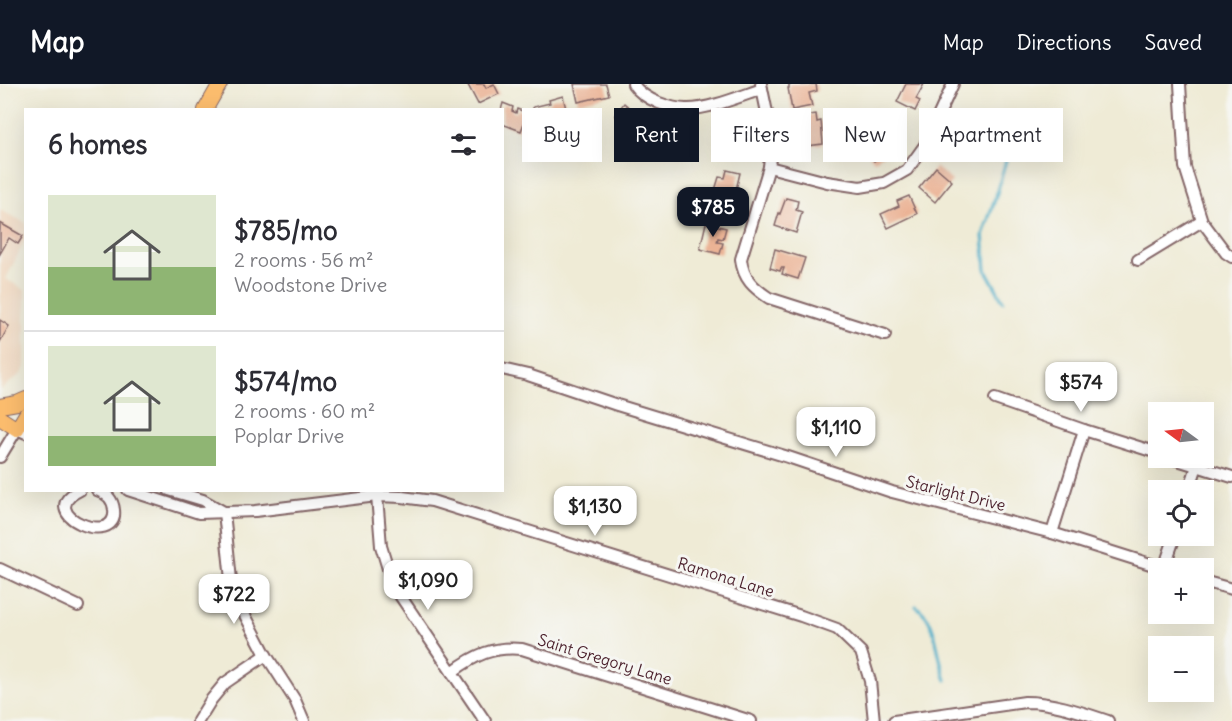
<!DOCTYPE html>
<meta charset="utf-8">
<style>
:root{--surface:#fff;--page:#f2f2f3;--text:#2b2b33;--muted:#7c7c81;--line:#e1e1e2;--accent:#111827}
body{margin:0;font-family:Delius,sans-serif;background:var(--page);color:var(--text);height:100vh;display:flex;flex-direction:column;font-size:22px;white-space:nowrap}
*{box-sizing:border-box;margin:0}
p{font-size:20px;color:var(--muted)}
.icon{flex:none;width:33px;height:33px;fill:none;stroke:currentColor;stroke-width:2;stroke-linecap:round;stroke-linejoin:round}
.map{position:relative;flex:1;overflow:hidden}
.panel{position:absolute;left:24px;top:24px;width:480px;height:384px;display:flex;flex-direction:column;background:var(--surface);border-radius:0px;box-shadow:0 6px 24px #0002}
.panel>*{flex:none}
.top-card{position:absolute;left:522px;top:24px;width:570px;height:54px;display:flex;gap:12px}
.needle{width:39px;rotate:285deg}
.tools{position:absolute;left:1148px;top:318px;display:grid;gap:12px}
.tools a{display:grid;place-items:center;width:66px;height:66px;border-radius:0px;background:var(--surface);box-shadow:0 6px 24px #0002;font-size:30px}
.price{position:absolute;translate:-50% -51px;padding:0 14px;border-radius:12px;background:#fff;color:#222;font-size:20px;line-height:39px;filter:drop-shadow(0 2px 3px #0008)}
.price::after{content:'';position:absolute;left:50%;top:36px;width:18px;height:14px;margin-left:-9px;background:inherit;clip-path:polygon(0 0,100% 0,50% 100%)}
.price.active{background:var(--accent);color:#fff}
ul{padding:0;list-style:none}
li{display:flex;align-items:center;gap:18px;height:150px;padding:0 24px}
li+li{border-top:2px solid var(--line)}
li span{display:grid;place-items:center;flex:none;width:168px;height:120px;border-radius:0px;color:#555}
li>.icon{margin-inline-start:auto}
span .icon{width:72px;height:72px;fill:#fffc;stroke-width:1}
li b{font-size:26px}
h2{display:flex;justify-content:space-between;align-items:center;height:72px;padding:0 24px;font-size:26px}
.chip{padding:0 21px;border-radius:0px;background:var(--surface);box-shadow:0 6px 24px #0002;font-size:21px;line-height:54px}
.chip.active{background:var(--accent);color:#fff}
header{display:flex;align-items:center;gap:36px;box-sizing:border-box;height:84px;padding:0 30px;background:var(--accent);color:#fff}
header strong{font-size:28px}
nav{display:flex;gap:33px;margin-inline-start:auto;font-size:21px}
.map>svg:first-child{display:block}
.built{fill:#f0d6bc}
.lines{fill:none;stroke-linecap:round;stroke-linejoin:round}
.stream{stroke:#4bafca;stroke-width:3}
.building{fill:#ebb395}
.minor-casing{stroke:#846667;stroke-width:14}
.major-casing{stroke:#846667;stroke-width:16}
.minor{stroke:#fff;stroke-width:10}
.major{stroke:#fcbd6e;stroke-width:14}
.labels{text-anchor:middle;stroke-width:6;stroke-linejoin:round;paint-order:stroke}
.street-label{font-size:16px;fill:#4a1f2b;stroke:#f6f6f2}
</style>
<header>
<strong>Map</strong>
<nav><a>Map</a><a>Directions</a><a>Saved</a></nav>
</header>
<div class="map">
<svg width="1232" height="637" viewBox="0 0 1232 637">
<rect width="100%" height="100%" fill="#f6f6f2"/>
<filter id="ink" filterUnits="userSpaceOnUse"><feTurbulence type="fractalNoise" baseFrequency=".0167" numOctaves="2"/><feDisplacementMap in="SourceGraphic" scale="12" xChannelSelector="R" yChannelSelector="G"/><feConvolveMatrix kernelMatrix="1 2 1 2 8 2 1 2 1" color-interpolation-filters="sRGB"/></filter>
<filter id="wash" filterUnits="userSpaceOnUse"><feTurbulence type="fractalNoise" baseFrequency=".008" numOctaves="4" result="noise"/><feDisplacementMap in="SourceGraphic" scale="24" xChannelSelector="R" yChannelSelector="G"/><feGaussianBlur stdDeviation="1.35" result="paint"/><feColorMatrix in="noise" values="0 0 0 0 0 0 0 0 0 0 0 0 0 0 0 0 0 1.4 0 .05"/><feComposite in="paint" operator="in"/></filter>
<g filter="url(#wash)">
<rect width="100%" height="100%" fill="#efebd6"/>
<path class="built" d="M0 126 26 139 25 156 6 195 25 206V283L22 289 1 306Z"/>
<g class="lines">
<g class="stream">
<path d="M1003 217 986 186 983 151 996 112 1010 62"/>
<path d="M916 522C920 525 923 529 926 532 937 547 939 579 946 596"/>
</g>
</g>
<g id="blocks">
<g class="building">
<path d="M470 0H484L486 4 494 0 499 10 478 20 468 1Z"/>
<path d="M574 0H606L609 11 578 18Z"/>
<path d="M789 0H802V1L816 0 817 7 809 9 812 22 792 26 788 4H789Z"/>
<path d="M906 0H924L916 15 920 17 915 27 897 18Z"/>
<path d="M563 12 568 34 547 39 546 33 536 35 533 23 550 19 549 16Z"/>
<path d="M503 19 513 23 512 27 516 29 517 25 528 29 521 47 502 40V26H501Z"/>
<path d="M624 19 644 36 635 49 624 41 625 39 615 31Z"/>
<path d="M816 30 817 38 821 37 823 60 798 63 796 47 801 46V43H797L796 33Z"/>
<path d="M746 32 751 52 722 60 716 40Z"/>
<path d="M652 40 663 42 662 47 666 48 667 44 677 46 673 65 648 58Z"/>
<path d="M888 45 899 59 874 77 863 63Z"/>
<path d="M936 83 952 97 935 118 919 104Z"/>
<path d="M727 86 740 89 733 118 713 113 719 93 725 94Z"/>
<path d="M909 112 917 130 888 144 881 130 899 122 897 117Z"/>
<path d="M786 114 798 117 796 126 802 128 796 149 775 142 779 129 780 130Z"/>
<path d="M0 139 23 152 18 160 9 154 0 170Z"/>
<path d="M706 139 726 144 723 155 718 154 717 158 723 159 720 170 700 165Z"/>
<path d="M775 165 805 174 798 195 782 190 784 184H781L780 187 770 184Z"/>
<path d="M0 236 9 242 0 258Z"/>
</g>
</g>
</g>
<g filter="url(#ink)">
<use href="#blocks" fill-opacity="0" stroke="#846667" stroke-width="1.5"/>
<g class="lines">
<g class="minor-casing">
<g id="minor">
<path d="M633 0C639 9 649 15 659 19 667 22 676 25 686 25 708 26 741 12 762 5"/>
<path d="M761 0 770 43 771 63 769 83 741 175C743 195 754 204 769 214L885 251"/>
<path d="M1180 0 1185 83 1202 137 1226 169 1232 173"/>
<path d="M769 83 827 98 860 103 884 99 907 86 925 61 953 0"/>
<path d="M1138 176 1202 137"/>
<path d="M502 285 528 291 617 321 788 373 892 408 1052 449 1163 484"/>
<path d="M995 315 1084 346 1158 369"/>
<path d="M0 373 17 345 26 349"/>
<path d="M1171 374 1232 393"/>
<path d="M80 406C31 430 119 465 114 426 113 415 107 410 97 406"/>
<path d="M128 406 199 429 255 427 377 412 402 413 432 417 801 532 837 545 861 568 870 597 874 637"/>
<path d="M169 406 203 416 224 428"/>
<path d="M1189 406 1197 382"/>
<path d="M377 412 381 462 389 488 399 510 485 637"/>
<path d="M224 428 231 496 237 516 266 571 295 616 304 637"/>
<path d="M1052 449 1084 346"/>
<path d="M1164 484 1175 452"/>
<path d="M0 485 78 522"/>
<path d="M1203 497 1232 505"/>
<path d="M452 588C475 571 493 562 522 565L751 637"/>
<path d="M198 637 211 616 225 599 266 571"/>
<path d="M894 637 1025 618C1053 618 1081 628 1108 637"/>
</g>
</g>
<g class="major-casing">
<g id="major">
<path d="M205 26 220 0"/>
<path d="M0 322 17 319 26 315"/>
<path d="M0 334 17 345 26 330"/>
</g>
</g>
<use href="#minor" class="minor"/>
<use href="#major" class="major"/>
</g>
</g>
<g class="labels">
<g class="street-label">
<text transform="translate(956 409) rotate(14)" y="6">Starlight Drive</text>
<text transform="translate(726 493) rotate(17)" y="6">Ramona Lane</text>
<text transform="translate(605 575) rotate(17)" y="6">Saint Gregory Lane</text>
</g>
</g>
</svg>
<div class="tools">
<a><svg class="needle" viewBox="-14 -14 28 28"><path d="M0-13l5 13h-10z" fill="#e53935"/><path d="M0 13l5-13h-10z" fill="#7c7c81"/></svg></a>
<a><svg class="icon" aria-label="locate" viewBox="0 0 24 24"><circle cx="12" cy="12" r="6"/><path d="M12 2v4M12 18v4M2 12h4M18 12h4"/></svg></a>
<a>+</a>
<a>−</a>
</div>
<b class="price active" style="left:713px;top:154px">$785</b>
<b class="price" style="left:1081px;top:329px">$574</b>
<b class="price" style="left:836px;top:374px">$1,110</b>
<b class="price" style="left:595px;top:453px">$1,130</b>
<b class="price" style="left:428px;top:527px">$1,090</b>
<b class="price" style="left:234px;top:541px">$722</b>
<div class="top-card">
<a class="chip">Buy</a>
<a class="chip active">Rent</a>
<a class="chip">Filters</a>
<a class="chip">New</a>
<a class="chip">Apartment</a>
</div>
<section class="panel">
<h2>6 homes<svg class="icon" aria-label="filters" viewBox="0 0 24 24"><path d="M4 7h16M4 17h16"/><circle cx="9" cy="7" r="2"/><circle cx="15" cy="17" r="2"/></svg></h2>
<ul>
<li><span style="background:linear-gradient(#dfe7d0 60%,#8fb573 0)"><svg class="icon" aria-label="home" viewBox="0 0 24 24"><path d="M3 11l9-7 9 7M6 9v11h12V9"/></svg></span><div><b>$785/mo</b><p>2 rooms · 56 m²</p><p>Woodstone Drive</p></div></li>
<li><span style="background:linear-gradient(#dfe7d0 75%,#8fb573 0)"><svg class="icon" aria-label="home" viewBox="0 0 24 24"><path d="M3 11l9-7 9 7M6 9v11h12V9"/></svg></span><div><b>$574/mo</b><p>2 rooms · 60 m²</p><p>Poplar Drive</p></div></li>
</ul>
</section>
</div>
